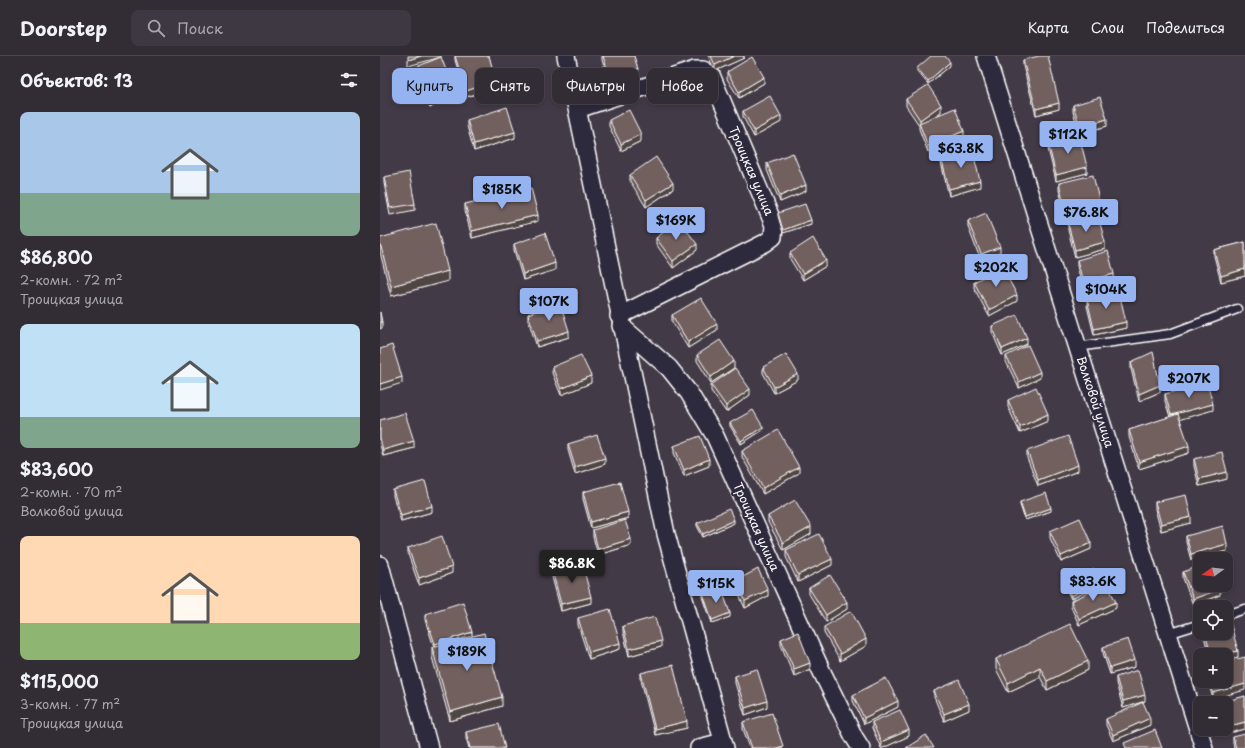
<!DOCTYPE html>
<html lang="ru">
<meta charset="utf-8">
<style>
:root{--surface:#322c35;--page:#3d3841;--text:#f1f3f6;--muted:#a8a7ad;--line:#4d4850;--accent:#95b2f1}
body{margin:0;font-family:"Playpen Sans",sans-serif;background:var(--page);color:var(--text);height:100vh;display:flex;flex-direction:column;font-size:15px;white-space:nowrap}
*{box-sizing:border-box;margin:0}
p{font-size:13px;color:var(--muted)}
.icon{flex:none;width:22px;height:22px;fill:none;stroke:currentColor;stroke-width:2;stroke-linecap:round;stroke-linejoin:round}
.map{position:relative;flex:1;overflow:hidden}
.sheet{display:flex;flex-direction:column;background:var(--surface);width:380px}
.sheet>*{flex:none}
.top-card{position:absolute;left:12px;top:12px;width:380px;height:36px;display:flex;gap:8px}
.needle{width:26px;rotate:256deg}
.fabs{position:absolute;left:813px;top:496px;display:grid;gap:8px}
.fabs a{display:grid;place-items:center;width:40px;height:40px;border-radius:8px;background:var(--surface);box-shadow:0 2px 6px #0003,0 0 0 1px var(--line);font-size:20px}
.price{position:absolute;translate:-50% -34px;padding:0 9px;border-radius:4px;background:var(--accent);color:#111;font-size:13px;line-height:26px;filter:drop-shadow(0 1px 2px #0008)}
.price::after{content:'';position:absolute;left:50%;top:24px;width:12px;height:9px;margin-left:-6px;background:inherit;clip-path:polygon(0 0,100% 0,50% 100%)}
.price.on{background:#222;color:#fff}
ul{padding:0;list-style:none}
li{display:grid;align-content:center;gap:8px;height:212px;padding:0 20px}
li span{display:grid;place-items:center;height:124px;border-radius:8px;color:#555}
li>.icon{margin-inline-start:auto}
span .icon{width:72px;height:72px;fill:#fffc;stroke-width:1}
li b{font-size:17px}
h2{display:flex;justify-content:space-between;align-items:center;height:48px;padding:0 20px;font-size:17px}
.chip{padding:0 14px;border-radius:8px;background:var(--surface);box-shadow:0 2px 6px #0003,0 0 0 1px var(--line);font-size:14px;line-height:36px}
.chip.on{background:var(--accent);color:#111}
header{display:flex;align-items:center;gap:24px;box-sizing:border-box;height:56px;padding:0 20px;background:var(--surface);border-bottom:1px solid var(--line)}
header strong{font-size:19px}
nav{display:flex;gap:22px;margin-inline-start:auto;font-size:14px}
.search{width:280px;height:36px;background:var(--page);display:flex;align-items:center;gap:10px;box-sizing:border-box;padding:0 14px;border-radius:8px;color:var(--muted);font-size:15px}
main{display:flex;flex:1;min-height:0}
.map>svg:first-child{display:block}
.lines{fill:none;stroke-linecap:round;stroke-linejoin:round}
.service-casing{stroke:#fff;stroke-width:11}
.minor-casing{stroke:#fff;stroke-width:20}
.service{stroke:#2f2a3d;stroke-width:8}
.minor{stroke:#2f2a3d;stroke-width:17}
.wall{fill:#625352;stroke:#fff}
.shaded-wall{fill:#504442;stroke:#fff}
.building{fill:#72615f;stroke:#fff}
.labels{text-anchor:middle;stroke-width:4;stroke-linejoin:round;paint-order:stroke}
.street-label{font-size:12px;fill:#fff;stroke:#2f2a3d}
</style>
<header>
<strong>Doorstep</strong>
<div class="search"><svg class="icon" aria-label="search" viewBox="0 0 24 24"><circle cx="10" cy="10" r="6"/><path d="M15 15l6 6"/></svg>Поиск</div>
<nav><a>Карта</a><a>Слои</a><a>Поделиться</a></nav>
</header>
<main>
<section class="sheet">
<h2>Объектов: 13<svg class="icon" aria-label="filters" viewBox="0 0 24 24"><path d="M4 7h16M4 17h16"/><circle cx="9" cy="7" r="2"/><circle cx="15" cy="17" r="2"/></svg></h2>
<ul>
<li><span style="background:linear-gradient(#a9c7e8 65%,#7fa58c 0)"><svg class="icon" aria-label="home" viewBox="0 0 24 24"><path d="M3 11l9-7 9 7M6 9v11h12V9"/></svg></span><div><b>$86,800</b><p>2-комн. · 72 m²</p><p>Троицкая улица</p></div></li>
<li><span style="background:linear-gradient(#bfe0f5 75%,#7fa58c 0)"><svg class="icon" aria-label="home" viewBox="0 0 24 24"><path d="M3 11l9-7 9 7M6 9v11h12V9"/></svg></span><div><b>$83,600</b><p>2-комн. · 70 m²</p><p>Волковой улица</p></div></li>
<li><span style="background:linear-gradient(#ffd9b3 70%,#8fb573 0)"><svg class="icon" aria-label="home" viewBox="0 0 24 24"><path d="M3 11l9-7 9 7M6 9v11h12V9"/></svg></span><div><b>$115,000</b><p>3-комн. · 77 m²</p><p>Троицкая улица</p></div></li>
</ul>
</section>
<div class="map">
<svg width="865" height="692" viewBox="0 0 865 692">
<rect width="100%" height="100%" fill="#433a47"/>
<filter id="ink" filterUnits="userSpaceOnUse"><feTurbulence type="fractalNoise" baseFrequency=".025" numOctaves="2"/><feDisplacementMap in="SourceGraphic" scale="8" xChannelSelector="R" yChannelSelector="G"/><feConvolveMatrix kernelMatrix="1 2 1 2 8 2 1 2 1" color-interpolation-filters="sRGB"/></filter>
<g filter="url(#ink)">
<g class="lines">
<g class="service-casing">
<g id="service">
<path d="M697 291 790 278 857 253"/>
<path d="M846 559 865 553"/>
<path d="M788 578 820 568"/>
</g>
</g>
<g class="minor-casing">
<g id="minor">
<path d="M186 0 286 478 345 692"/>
<path d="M606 0 824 692"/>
<path d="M198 53 315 14H323L331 19 394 169 393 181 385 187 239 260"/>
<path d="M241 270 289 312 309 337 335 380 441 614 474 681 481 692"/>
<path d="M0 509 49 692"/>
<path d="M319 692 343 686"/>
</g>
</g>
<use href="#service" class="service"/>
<use href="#minor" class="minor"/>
</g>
<g class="wall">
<path d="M75 0H109L116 32 86 41 75 4Z"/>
<path d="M222 0H254L258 19 230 28 222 4Z"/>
<path d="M328 0H364V2L335 15Z"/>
<path d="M643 4 679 53 656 59 643 10Z"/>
<path d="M570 10 548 28 537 15V12Z"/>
<path d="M36 11 73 38 50 52 36 17Z"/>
<path d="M347 16 384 27 359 42 347 23Z"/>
<path d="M526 43 561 56 555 60 584 82 548 96 539 73V69L526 50Z"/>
<path d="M693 49 727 70 700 78 693 56Z"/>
<path d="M363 55 401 66 374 81 363 61Z"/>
<path d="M87 64 135 82 94 95 87 70Z"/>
<path d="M229 64 261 85 241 95 229 70Z"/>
<path d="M668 87 707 117 676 125 668 93Z"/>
<path d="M561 101 600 131 569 140 561 107Z"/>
<path d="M387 107 426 135 400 146 387 114Z"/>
<path d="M250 119 293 133 266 151 250 125Z"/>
<path d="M4 121 35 148V154L10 159 4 127Z"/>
<path d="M679 127 719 150 685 158 679 134Z"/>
<path d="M85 148 158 165 92 182 85 155Z"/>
<path d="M398 157 431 168 403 177 398 160Z"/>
<path d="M588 165 620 197 601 205 588 171Z"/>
<path d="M688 168 725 193 695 201 688 174Z"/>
<path d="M0 182 68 225 11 240 0 196Z"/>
<path d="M276 182 317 194 293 212 276 188Z"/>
<path d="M865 186V220L841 226 834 200V194Z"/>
<path d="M134 188 175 214 143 224 134 194Z"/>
<path d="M410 197 446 210 423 224 410 203Z"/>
<path d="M697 204 734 225 703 233 697 210Z"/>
<path d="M594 226 637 245 609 260 594 232Z"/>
<path d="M707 243 746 272 714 279 707 250Z"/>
<path d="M148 258 189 281 157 291 148 264Z"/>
<path d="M292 259 337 274 308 292 292 266Z"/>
<path d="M612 270 647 288 622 299 612 276Z"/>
<path d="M317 299 354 312 331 327 317 305Z"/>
<path d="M626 300 660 322 639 332 626 306Z"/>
<path d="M751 306 780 336 759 345 751 313Z"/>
<path d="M172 311 211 327 181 339 172 317Z"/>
<path d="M383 311 418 324 394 337 383 317Z"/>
<path d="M331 329 370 339 346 356 331 335Z"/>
<path d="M785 338 833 354 800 363 809 397 759 413 749 381V374L790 361 785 345Z"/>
<path d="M628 344 668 365 640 377 628 351Z"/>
<path d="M0 364 34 392 3 400 0 388Z"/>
<path d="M350 367 383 374 361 388 350 370Z"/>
<path d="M188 388 225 408 195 418 188 394Z"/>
<path d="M294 390 329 410 304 420 294 397Z"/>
<path d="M362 395 419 417 383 438 362 401Z"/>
<path d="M647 395 698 415 658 430 647 402Z"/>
<path d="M814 403 847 423 819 430 814 410Z"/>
<path d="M13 434 52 456 21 465 13 440Z"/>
<path d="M203 436 248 462 211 472 203 443Z"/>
<path d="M640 446 671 455 645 464 640 449Z"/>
<path d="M775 446 811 467 781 475 775 453Z"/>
<path d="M388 460 431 478 403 494 388 466Z"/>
<path d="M317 467H354L323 481 317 470Z"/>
<path d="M213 474 251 489 218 499 213 481Z"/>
<path d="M670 475 711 493 681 506 670 482Z"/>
<path d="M806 480 847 495 811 504 806 486Z"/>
<path d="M28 492 72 517 39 529 28 498Z"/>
<path d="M406 494 452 509 418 526 406 501Z"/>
<path d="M172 514 211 547 181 555 172 521Z"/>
<path d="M803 516 840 539 813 549 803 522Z"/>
<path d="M355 525 388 540 365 552 355 531Z"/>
<path d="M685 527 721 528 691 543 685 531Z"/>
<path d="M429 532 467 553 446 566 429 538Z"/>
<path d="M323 538 350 561 332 567 323 541Z"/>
<path d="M691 545 736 552 699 569 691 551Z"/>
<path d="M45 558 92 580 122 650 70 665 52 601V591H54L45 564Z"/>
<path d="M198 562 240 593 209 603 198 569Z"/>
<path d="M243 570 281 591 249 600 243 576Z"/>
<path d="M444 571 486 590 460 605 444 577Z"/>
<path d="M823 577H846L858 601 846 599H829Z"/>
<path d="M401 583 430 613 414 620 401 589Z"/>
<path d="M723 591 755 611 730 618 723 597Z"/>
<path d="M616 603 708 614 667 634 660 621 628 636 616 613Z"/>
<path d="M261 617 307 672 275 679 261 624Z"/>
<path d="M355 620 387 651 365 659 355 627Z"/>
<path d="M736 621 765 645 743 652 736 627Z"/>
<path d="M828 625H846L833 643Z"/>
<path d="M554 635 589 654 564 665 554 641Z"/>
<path d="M473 639 518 651 484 668 473 645Z"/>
<path d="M865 640V673L850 677 846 662V647Z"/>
<path d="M726 663 770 669 733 685 726 669Z"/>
<path d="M363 666 403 692H370L363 673Z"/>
<path d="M492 666 529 680 503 692H501L492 672Z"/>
<path d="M86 676 125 692H89L86 682Z"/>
<path d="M853 681 865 692H854L853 687Z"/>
</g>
<g class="shaded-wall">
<path d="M41 0H61V1L28 10V4Z"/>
<path d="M354 0H364V2L335 15V9Z"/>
<path d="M570 6V10L548 28V25Z"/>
<path d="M258 13V19L230 28V22Z"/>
<path d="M384 21V27L359 42V36Z"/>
<path d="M116 25V32L86 41V35Z"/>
<path d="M73 32V38L50 52V46Z"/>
<path d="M679 47V53L656 59V53Z"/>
<path d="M561 49V56L540 70V64Z"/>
<path d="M401 60V66L374 81V75Z"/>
<path d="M727 63V70L700 78V71Z"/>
<path d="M584 75V82L548 96V90Z"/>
<path d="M135 76V82L94 95V88Z"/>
<path d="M261 78V85L241 95V88Z"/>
<path d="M707 111V117L676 125V119Z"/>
<path d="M600 125V131L569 140V133Z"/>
<path d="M293 127V133L266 151V144Z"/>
<path d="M426 129V135L400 146V140Z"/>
<path d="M719 144V150L685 158V152Z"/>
<path d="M158 159V165L92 182V175Z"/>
<path d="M431 164V168L403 177V174Z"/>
<path d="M725 186V193L695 201V194Z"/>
<path d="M317 188V194L293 212V205Z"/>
<path d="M620 191V197L601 205V198Z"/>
<path d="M446 204V210L423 224V218Z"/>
<path d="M175 207V214L143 224V218Z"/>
<path d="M865 213V220L841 226V220Z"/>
<path d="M68 215V225L11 240V230Z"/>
<path d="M734 218V225L703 233V226Z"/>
<path d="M637 239V245L609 260V254Z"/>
<path d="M0 266H2V272L0 273Z"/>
<path d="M746 266V272L714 279V273Z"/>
<path d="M337 268V274L308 292V286Z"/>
<path d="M189 275V281L157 291V285Z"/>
<path d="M647 282V288L622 299V293Z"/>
<path d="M354 305V312L331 327V321Z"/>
<path d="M660 316V322L639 332V326Z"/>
<path d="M418 318V324L394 337V331Z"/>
<path d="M211 320V327L181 339V333Z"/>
<path d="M22 321V327L0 334V328Z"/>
<path d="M780 329V336L759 345V338Z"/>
<path d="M370 333V339L346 356V350Z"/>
<path d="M833 348V354L791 366V359Z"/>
<path d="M668 358V365L640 377V371Z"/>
<path d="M383 371V374L361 388V385Z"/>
<path d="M34 385V392L3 400V394Z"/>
<path d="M809 390V397L759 413V406Z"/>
<path d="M225 402V408L195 418V411Z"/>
<path d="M329 403V410L304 420V414Z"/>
<path d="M698 409V415L658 430V424Z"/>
<path d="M419 411V417L383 438V432Z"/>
<path d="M847 416V423L819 430V423Z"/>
<path d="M52 450V456L21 465V459Z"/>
<path d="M671 452V455L645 464V461Z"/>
<path d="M248 456V462L211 472V466Z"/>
<path d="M811 461V467L781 475V468Z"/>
<path d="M354 464V467L323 481V478Z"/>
<path d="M431 471V478L403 494V487Z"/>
<path d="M251 483V489L218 499V493Z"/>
<path d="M711 487V493L681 506V500Z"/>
<path d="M847 488V495L811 504V498Z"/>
<path d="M452 503V509L418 526V519Z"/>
<path d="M72 511V517L39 529V522Z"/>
<path d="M721 525V528L691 543V540Z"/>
<path d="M840 533V539L813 549V543Z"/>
<path d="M388 534V540L365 552V545Z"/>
<path d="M211 541V547L181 555V548Z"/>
<path d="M467 546V553L446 566V559Z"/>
<path d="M736 546V552L699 569V563Z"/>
<path d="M350 557V561L332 567V564Z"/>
<path d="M92 576V582L55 594V588Z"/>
<path d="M486 583V590L460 605V598Z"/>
<path d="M281 585V591L249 600V593Z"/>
<path d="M240 587V593L209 603V596Z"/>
<path d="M858 595V601L846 604V599H841Z"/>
<path d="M755 604V611L730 618V612Z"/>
<path d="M708 605V614L667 634V625Z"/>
<path d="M430 607V613L414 620V613Z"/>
<path d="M660 611V621L628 636V627Z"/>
<path d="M865 628V634L833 643V637Z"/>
<path d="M765 639V645L743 652V645Z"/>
<path d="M122 641V650L70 665V656Z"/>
<path d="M387 645V651L365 659V652Z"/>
<path d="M518 645V651L484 668V662Z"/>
<path d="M589 648V654L564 665V658Z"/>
<path d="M770 662V669L733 685V679Z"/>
<path d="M307 665V672L275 679V673Z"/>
<path d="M865 666V673L850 677V670Z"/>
<path d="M529 674V680L503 692H501V686Z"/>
</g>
<g class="building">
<path d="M28 0H41L28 4Z"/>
<path d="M75 0H109L116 25 86 35Z"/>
<path d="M223 0H254L258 13 230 22Z"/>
<path d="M331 0H354L335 9Z"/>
<path d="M551 0H565L570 6 548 25 537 12Z"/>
<path d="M659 0H668L679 47 656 53 643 4Z"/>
<path d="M61 1 73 32 50 46 36 11Z"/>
<path d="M372 1 384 21 359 36 347 16Z"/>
<path d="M548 29 561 49 540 64 526 43Z"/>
<path d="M390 40 401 60 374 75 363 55Z"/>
<path d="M720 41 727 63 700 71 693 49Z"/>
<path d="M127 51 135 76 94 88 87 64Z"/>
<path d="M575 52 584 75 548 90 539 67Z"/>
<path d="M249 54 261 78 241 88 229 64Z"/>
<path d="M699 79 707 111 676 119 668 87Z"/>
<path d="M592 92 600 125 569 133 561 101Z"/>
<path d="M413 97 426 129 400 140 387 107Z"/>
<path d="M276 101 293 127 266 144 250 119Z"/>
<path d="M29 116 35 148 10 152 4 121Z"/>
<path d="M713 119 719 144 685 152 679 127Z"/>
<path d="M151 132 158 159 92 175 85 148Z"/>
<path d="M425 148 431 164 403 174 398 157Z"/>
<path d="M606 157 620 191 601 198 588 165Z"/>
<path d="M718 160 725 186 695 194 688 168Z"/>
<path d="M299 164 317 188 293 205 276 182Z"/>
<path d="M56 167 68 215 11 230 0 187V182Z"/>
<path d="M165 177 175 207 143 218 134 188Z"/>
<path d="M433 182 446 204 423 218 410 197Z"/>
<path d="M865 186V213L841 220 834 194Z"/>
<path d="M728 195 734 218 703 226 697 204Z"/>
<path d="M622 211 637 239 609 254 594 226Z"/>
<path d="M739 236 746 266 714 273 707 243Z"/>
<path d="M321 242 337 268 308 286 292 259Z"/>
<path d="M180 247 189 275 157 285 148 258Z"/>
<path d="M0 256 2 266H0Z"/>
<path d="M637 259 647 282 622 293 612 270Z"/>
<path d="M340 284 354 305 331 321 317 299Z"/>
<path d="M12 289 22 321 0 328V293Z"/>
<path d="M648 289 660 316 639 326 626 300Z"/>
<path d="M773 296 780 329 759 338 751 306Z"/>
<path d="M406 298 418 318 394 331 383 311Z"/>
<path d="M201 299 211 320 181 333 172 311Z"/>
<path d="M355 312 370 333 346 350 331 329Z"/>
<path d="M827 327 833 348 791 359 785 338Z"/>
<path d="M656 331 668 358 640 371 628 344Z"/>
<path d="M373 354 383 371 361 385 350 367Z"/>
<path d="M25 357 34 385 3 394 0 382V364Z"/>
<path d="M798 358 809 390 759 406 749 374Z"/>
<path d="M398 374 419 411 383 432 362 395Z"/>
<path d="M217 379 225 402 195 411 188 388Z"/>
<path d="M320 380 329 403 304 414 294 390Z"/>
<path d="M688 380 698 409 658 424 647 395Z"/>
<path d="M842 396 847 416 819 423 814 403Z"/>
<path d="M45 425 52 450 21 459 13 434Z"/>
<path d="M240 426 248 456 211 466 203 436Z"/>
<path d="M666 437 671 452 645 461 640 446Z"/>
<path d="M806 439 811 461 781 468 775 446Z"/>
<path d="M415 444 431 471 403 487 388 460Z"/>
<path d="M349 453 354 464 323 478 317 467Z"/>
<path d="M700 462 711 487 681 500 670 475Z"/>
<path d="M245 464 251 483 218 493 213 474Z"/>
<path d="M843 470 847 488 811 498 806 480Z"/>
<path d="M439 478 452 503 418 519 406 494Z"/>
<path d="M62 480 72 511 39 522 28 492Z"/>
<path d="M202 507 211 541 181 548 172 514Z"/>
<path d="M820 510V529H839L840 533 813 543 803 516Z"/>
<path d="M378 513 388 534 365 545 355 525Z"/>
<path d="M715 513 721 525 691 540 685 527Z"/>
<path d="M450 519 467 546 446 559 429 532Z"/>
<path d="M727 528 736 546 699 563 691 545Z"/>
<path d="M341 531 350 557 332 564 323 538Z"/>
<path d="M83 546 92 576 55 588 45 558Z"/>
<path d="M230 553 240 587 209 596 198 562Z"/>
<path d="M471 555 486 583 460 598 444 571Z"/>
<path d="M275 561 281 585 249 593 243 570Z"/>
<path d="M849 562 858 595 841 599H831L825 577H846V563Z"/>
<path d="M690 568 708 605 667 625 660 611 628 627 616 603Z"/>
<path d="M418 576 430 607 414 613 401 583Z"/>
<path d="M104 577 122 641 70 656 52 591Z"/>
<path d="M748 583 755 604 730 612 723 591Z"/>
<path d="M865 601V628L833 637 830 625H846V606Z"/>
<path d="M293 609 307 665 275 673 261 617Z"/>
<path d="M377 613 387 645 365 652 355 620Z"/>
<path d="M758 614 765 639 743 645 736 621Z"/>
<path d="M506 622 518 645 484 662 473 639Z"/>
<path d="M579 624 589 648 564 658 554 635Z"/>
<path d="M865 640V666L850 670 846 656V647H844L843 646Z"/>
<path d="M763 646 770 662 733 679 726 663Z"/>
<path d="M520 654 529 674 501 686 492 666Z"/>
<path d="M392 657 403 690 397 692H372L363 666Z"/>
<path d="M119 668 125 692H90L86 676Z"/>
<path d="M775 674 782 692H746L744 687Z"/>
<path d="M865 678V692H856L853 681Z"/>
<path d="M546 679 554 692H526Z"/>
</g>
</g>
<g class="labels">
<g class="street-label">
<text transform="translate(371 115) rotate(67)" y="4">Троицкая улица</text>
<text transform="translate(715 346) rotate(72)" y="4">Волковой улица</text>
<text transform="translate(376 471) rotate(66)" y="4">Троицкая улица</text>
</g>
</g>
</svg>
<div class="fabs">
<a><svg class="needle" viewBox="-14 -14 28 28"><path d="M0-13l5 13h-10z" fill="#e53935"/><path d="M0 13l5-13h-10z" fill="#a8a7ad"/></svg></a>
<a><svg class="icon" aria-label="locate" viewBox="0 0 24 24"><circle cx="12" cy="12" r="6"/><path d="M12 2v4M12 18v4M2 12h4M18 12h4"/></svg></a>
<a>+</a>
<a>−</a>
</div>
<b class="price" style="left:688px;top:99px">$112K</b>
<b class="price" style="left:581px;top:113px">$63.8K</b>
<b class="price" style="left:122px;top:154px">$185K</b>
<b class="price" style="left:706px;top:177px">$76.8K</b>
<b class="price" style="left:296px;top:185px">$169K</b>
<b class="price" style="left:616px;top:232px">$202K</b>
<b class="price" style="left:726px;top:254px">$104K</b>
<b class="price" style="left:169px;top:266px">$107K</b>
<b class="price" style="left:809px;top:343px">$207K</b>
<b class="price on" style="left:192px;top:528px">$86.8K</b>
<b class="price" style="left:713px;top:546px">$83.6K</b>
<b class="price" style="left:336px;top:548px">$115K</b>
<b class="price" style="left:87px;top:616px">$189K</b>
<div class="top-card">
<a class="chip on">Купить</a>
<a class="chip">Снять</a>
<a class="chip">Фильтры</a>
<a class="chip">Новое</a>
</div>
</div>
</main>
